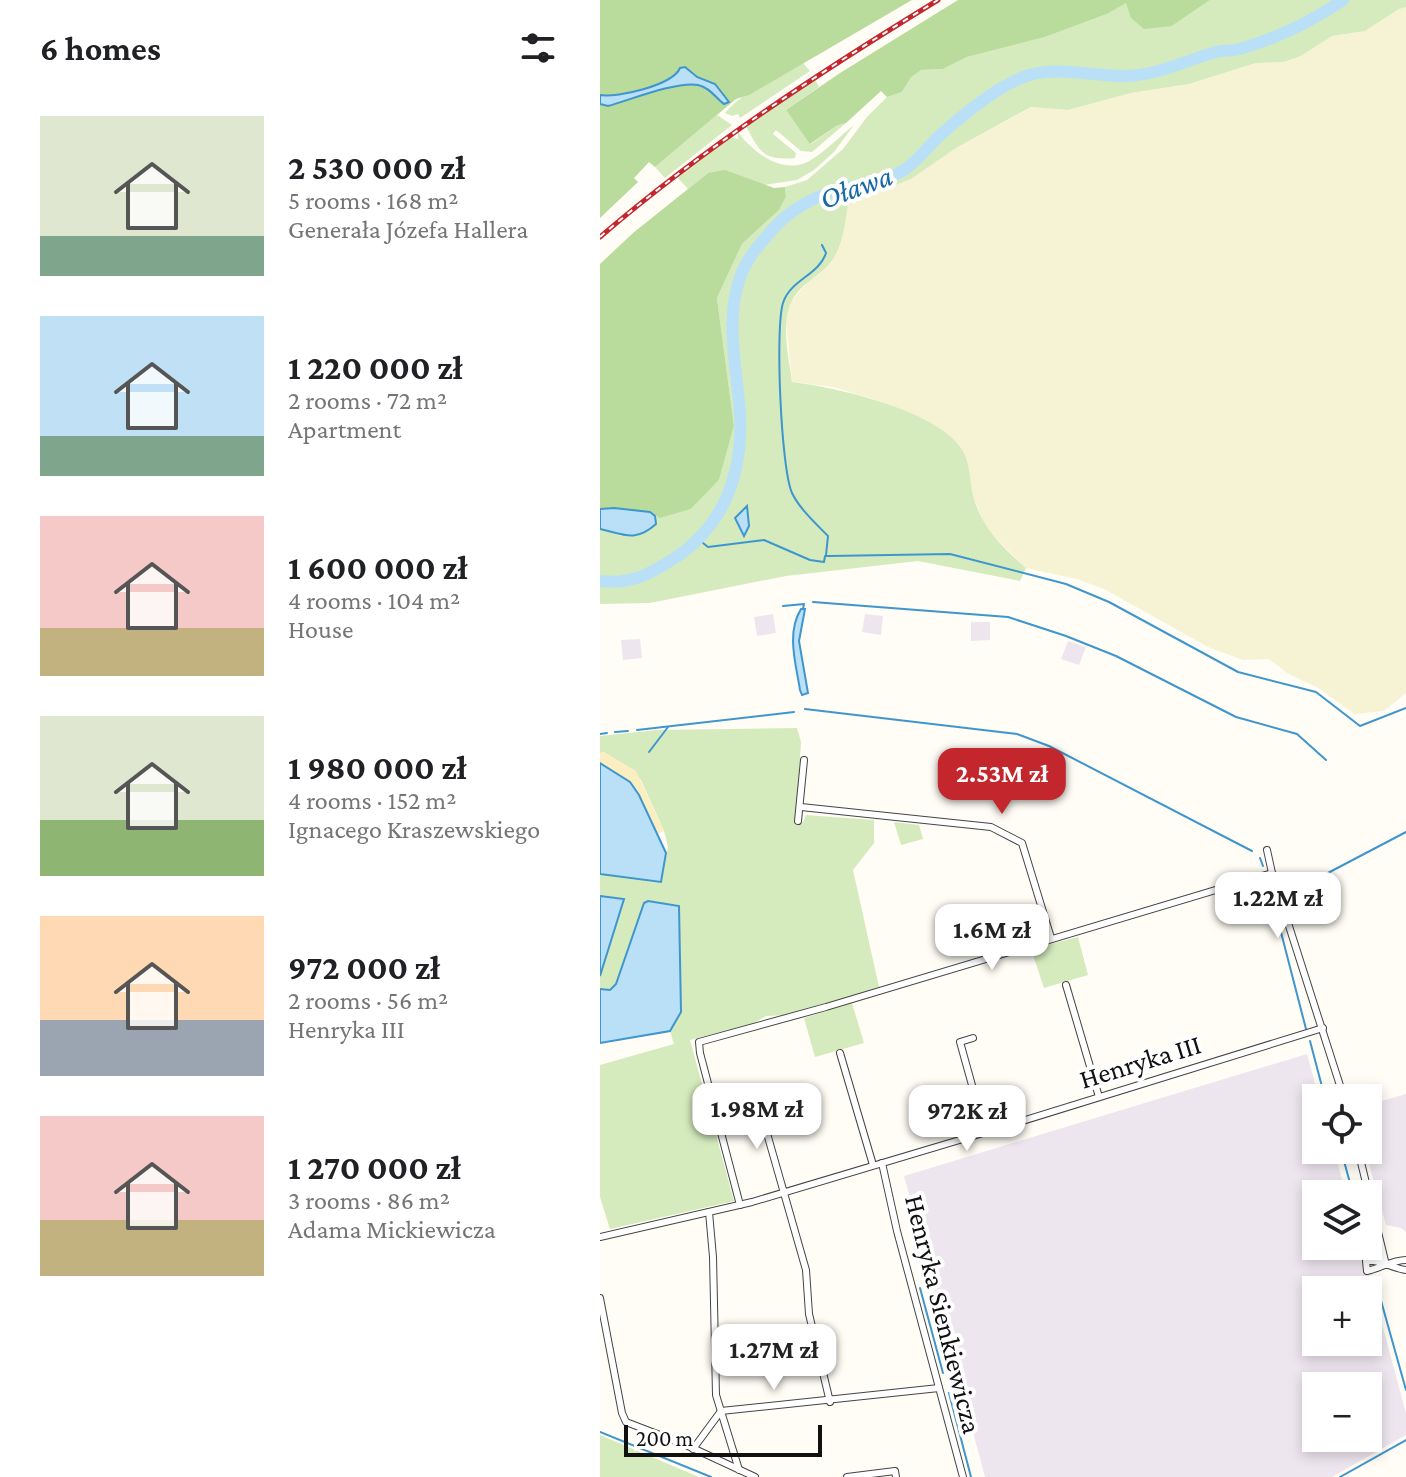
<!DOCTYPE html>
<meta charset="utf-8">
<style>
:root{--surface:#fff;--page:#f6f6f6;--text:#202124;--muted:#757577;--accent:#c4262e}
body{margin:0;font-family:"Crimson Pro",serif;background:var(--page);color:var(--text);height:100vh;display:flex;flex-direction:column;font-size:30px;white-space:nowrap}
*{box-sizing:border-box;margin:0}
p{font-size:26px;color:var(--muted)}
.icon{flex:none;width:44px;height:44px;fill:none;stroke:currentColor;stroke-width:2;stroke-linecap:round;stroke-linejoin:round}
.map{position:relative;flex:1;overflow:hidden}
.drawer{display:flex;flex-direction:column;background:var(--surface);width:600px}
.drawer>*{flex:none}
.tools{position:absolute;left:702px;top:1084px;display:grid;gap:16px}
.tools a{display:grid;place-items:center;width:80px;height:80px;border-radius:0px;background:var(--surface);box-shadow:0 4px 12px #0003;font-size:40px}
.scale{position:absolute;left:24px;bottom:20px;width:198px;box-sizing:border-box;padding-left:8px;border:4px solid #111;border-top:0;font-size:22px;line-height:28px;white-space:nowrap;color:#111;-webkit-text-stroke:6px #fff;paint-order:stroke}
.price{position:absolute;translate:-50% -68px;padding:0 18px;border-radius:16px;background:#fff;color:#222;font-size:26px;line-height:52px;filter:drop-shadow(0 2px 4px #0008)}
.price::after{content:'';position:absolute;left:50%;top:48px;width:24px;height:18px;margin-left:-12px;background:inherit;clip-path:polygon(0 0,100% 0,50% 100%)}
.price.current{background:var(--accent);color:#fff}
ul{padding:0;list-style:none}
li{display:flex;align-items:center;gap:24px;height:200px;padding:0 40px}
li span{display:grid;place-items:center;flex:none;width:224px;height:160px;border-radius:0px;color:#555}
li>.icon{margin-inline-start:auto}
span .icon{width:96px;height:96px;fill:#fffc;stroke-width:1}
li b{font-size:34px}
h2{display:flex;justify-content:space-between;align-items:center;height:96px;padding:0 40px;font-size:34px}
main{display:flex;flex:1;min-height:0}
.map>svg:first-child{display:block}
.industrial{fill:#eee6ef;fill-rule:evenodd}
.farmland{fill:#f6f3d4}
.green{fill:#d5ebbd}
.forest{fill:#b9dc9c}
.sand{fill:#fbeec1}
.water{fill:#b9e0f7;stroke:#3f96cf;stroke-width:2}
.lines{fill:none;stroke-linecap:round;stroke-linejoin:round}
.stream{stroke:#3f96cf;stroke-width:2}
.river{stroke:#b9e0f7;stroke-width:12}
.minor-casing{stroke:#444;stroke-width:8}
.minor{stroke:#fff;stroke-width:6}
.rail-casing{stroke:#c4262e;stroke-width:5}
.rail{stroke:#fff;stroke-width:2;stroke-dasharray:6;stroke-linecap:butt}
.labels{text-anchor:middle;stroke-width:8;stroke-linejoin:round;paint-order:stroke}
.street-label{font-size:28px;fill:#111;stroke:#fff}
.water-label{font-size:30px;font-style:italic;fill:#1768a6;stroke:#fff}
</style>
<main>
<section class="drawer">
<h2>6 homes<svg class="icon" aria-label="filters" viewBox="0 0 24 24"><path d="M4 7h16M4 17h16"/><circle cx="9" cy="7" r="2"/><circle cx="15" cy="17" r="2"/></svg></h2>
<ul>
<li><span style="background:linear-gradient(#dfe7d0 75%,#7fa58c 0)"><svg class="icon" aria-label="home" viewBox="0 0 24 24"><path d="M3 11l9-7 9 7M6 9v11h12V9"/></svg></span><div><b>2 530 000 zł</b><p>5 rooms · 168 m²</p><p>Generała Józefa Hallera</p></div></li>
<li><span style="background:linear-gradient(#bfe0f5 75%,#7fa58c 0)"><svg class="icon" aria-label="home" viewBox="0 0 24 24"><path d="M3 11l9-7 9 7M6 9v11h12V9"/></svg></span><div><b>1 220 000 zł</b><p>2 rooms · 72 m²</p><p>Apartment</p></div></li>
<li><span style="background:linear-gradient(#f6c9c9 70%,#c2b280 0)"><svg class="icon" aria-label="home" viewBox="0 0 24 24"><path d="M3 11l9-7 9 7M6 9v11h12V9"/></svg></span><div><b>1 600 000 zł</b><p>4 rooms · 104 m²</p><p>House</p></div></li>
<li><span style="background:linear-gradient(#dfe7d0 65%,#8fb573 0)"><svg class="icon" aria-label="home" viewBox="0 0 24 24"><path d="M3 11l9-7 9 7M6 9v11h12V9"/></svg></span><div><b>1 980 000 zł</b><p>4 rooms · 152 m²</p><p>Ignacego Kraszewskiego</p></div></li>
<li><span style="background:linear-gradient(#ffd9b3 65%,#9aa5b1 0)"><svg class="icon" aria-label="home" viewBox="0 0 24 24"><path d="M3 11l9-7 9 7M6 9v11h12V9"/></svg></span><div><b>972 000 zł</b><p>2 rooms · 56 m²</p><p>Henryka III</p></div></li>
<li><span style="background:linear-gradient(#f6c9c9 65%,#c2b280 0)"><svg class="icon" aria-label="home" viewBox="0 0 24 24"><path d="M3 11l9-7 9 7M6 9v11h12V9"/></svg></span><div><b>1 270 000 zł</b><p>3 rooms · 86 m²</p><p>Adama Mickiewicza</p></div></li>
</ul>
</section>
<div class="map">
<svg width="806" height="1477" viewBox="0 0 806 1477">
<rect width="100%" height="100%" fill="#fffdf5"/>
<g class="industrial">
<path d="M173 614 176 633 157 636 154 617Z"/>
<path d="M265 614 283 616 281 635 262 632Z"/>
<path d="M371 622H390V640L371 641Z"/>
<path d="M40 639 42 658 23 660 21 640Z"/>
<path d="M468 641 486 647 479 665 461 659Z"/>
<path d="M707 1054 719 1098H716V1150H734L746 1194H716V1246H761L806 1413V1435L732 1477H385L304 1176ZM716 1290H768V1342H716ZM716 1386H768V1438H716Z"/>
<path d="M806 1094V1232L801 1228 786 1225 765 1150H768V1105Z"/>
</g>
<path class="farmland" d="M806 7V693L784 711 755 714 718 688 687 673 669 659 643 660 608 647 504 589 477 579 426 568 387 530 374 499 364 454 353 440 312 414 276 400 233 387 192 382 186 322 189 304 212 277 230 263 248 204 311 179 356 148 432 107 468 110 531 93 589 84 656 63 684 62 701 56 732 36 765 31 799 8Z"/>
<g class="green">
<path d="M610 0H806V7L799 9 765 31 732 36 701 56 684 62 656 63 589 84 531 93 468 110 431 107 356 148 311 179 248 204C245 224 243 247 230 263 217 278 195 287 189 308 182 331 189 358 192 382 235 387 343 411 364 453 370 465 370 482 373 495 381 527 402 547 426 568L420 581 318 561 186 576 50 603 0 604V529L21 536 55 524V516L61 517 91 509 119 480 134 426 117 298 142 244 179 210 186 197 185 187 207 180 243 149 267 117 287 97 302 92 311 76 321 70 343 69 367 57 445 37 507 14 527 2 572 26Z"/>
<path d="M203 63 210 71 140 118 138 114 132 116 125 113C143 91 177 78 203 63Z"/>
<path d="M215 79 219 87 186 110 211 144 236 126 246 123 212 152 201 151 176 130 173 134 196 153 195 158C163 161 159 151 146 126Z"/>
<path d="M117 115 132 125 65 178 55 167Z"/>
<path d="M254 125 234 152 214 170 197 180 164 185 108 173 88 189 77 177 131 137 138 139V132C154 154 187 178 214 158 228 149 240 136 254 125Z"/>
<path d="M197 728 201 742 196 822H203L206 815 274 820V843L253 870 279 987 192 1015 166 1016 152 1024 90 1040 134 1201 10 1229 0 1197V1065L74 1044 70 1031 81 1012 79 907 48 901 44 903 16 984 10 990 0 989V976L24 899 0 896V874L61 882 68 847 64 831 41 780 4 752 0 753V736L57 730Z"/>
<path d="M294 822 319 825 323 839 301 845Z"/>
<path d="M478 937 488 975 444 988 431 949Z"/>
<path d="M252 1003 264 1043 215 1057 204 1018Z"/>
<path d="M0 1435 99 1477H0Z"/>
</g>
<g class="forest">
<path d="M0 0H312L149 95 136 99 55 167 49 162 34 178 38 182 0 218Z"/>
<path d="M358 0H610L572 26 544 29 531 18 526 3 507 14 445 37 367 57 343 69 321 70 311 77 302 92 287 97 281 91 246 123 236 126 210 144 186 110 240 73Z"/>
<path d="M125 170 174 188 185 187 186 197 179 210 142 244 117 298 134 426 119 480 91 509 60 518 50 512 0 509V264L33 233 108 173Z"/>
</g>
<path class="sand" d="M4 752 36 771 64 831 58 834C40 796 37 784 0 762V753Z"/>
<g class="water">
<path d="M85 67 97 77 115 84 129 102 124 104C116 98 109 87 98 85 77 81 30 100 8 106L0 104V95C18 98 73 85 80 68Z"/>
<path d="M147 506 149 526 144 536 135 518Z"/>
<path d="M14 508 50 512 55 516 56 524C35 543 23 534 0 529V509Z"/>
<path d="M201 609H205L199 641 208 693 202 695 200 690C196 664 186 633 201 609Z"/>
<path d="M0 763 30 782 39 795 66 853 61 882 0 874Z"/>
<path d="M0 896 24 899 0 976Z"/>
<path d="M48 901 79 906 81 1012 70 1031 0 1043V989L10 990 16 984 44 903Z"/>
</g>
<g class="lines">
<g class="stream">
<path d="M222 245 226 253C219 275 190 280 183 303 175 328 181 469 192 493 199 508 216 524 228 536L226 555"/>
<path d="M98 539 108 547 164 540 210 560 224 562 225 556H229L350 554 466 584 509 602 638 672 716 692 760 726 806 708"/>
<path d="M213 602 408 617 466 636 516 656 636 717 697 734 726 760"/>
<path d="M183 606 204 604 203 609"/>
<path d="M205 709 417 734 449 746 652 851"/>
<path d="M37 730 194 712"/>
<path d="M15 732 28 731"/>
<path d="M0 734 7 733"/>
<path d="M49 752 68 727"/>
<path d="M660 858 663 866"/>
<path d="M668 882 706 1029"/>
<path d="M684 896 806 832"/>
<path d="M710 1041 725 1098"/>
<path d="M741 1150 753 1194"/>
<path d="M766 1246 767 1249"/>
<path d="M320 1288 343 1373"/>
<path d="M778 1290 806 1390"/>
<path d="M349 1393 371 1477"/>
<path d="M0 1432 111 1477"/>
<path d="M740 1477 806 1440"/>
</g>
<path class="river" d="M0 581C32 585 52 573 78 556 126 522 143 471 140 413 137 368 124 319 141 275 147 258 160 244 172 230 191 208 215 196 244 188 263 184 285 182 302 171 315 164 326 149 337 138 360 117 396 87 426 76 456 66 492 76 523 76 557 76 584 61 616 52 624 50 632 51 640 49 677 38 711 22 743 0"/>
<g class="minor-casing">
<g id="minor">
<path d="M201 807 391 827 422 843 451 938"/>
<path d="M198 821 204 760"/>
<path d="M667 850 672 873 744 1098"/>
<path d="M466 985 499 1097"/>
<path d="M373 1038 360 1042 385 1132"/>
<path d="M240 1053 273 1165"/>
<path d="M158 1102 206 1270 209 1314 230 1402"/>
<path d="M758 1150 786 1265"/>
<path d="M282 1163 297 1231 363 1477"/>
<path d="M140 1205 100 1053 99 1042 226 1007 672 873"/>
<path d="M109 1212 113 1257 116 1395 139 1470"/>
<path d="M0 1237 152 1202 403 1127 723 1028"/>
<path d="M806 1260C792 1260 781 1268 767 1271L766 1261C780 1259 791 1268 806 1270"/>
<path d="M0 1298 22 1413 26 1422 86 1445 155 1477"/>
<path d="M93 1449 121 1411 339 1388"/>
<path d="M247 1477 295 1471 296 1477"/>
</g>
</g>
<use href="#minor" class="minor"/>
<g class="rail-casing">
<path id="rail" d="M0 237C105 147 220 72 338 0"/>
</g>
<use href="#rail" class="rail"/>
</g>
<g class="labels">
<g class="street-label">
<text transform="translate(540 1061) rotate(-17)" y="10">Henryka III</text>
<text transform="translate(344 1314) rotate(76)" y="10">Henryka Sienkiewicza</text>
</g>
<g class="water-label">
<text transform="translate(256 187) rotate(-20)" y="10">Oława</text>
</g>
</g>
</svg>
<div class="tools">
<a><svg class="icon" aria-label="locate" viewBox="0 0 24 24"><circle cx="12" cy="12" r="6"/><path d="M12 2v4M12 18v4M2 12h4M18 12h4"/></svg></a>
<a><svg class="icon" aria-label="layers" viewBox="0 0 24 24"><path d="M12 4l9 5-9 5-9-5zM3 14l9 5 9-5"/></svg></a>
<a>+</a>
<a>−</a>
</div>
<div class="scale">200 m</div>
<b class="price current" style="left:402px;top:816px">2.53M zł</b>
<b class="price" style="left:678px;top:940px">1.22M zł</b>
<b class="price" style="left:392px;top:972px">1.6M zł</b>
<b class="price" style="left:157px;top:1151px">1.98M zł</b>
<b class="price" style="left:367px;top:1153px">972K zł</b>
<b class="price" style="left:174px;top:1392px">1.27M zł</b>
</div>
</main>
